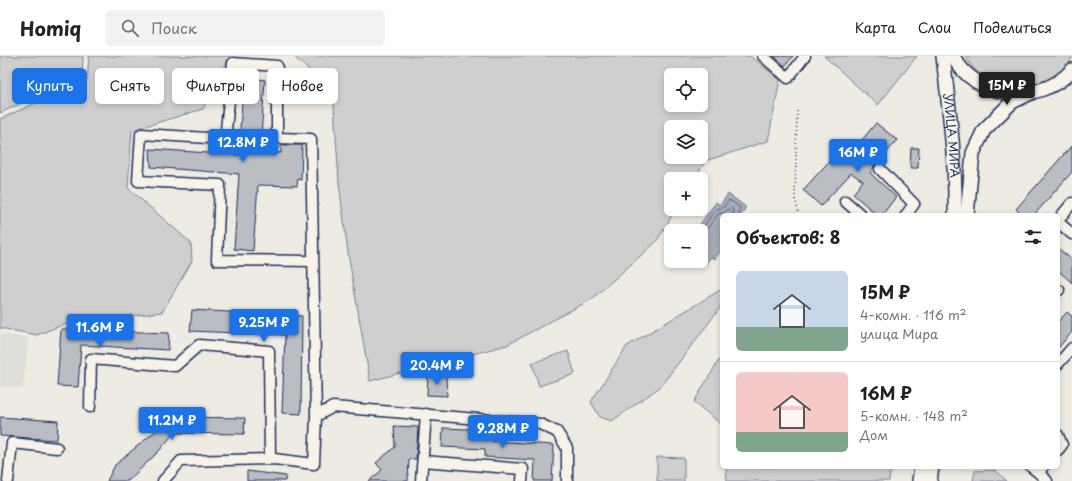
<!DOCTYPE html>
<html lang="ru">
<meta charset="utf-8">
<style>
:root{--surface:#fff;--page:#f2f2f2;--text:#222;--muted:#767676;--line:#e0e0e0;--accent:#1a73e8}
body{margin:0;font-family:"Playpen Sans",sans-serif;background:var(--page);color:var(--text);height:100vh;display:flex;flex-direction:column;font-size:15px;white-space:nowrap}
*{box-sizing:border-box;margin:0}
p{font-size:13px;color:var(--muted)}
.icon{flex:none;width:22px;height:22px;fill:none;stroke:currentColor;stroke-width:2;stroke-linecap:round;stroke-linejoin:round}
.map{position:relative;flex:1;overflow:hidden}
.drawer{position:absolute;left:720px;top:157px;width:340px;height:256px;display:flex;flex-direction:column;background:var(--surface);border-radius:6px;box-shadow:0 2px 6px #0003}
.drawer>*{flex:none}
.hud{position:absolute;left:12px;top:12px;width:380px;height:36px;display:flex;gap:8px}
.tools{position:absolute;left:664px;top:12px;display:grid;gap:8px}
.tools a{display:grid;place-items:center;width:44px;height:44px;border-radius:6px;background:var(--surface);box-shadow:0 2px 6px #0003;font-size:20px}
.price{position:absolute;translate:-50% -34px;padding:0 9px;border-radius:4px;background:var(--accent);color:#fff;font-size:13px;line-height:26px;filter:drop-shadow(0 1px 2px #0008)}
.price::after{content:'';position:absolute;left:50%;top:24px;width:12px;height:9px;margin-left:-6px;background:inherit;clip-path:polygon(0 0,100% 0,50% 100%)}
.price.current{background:#222;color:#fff}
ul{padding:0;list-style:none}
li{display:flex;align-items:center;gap:12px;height:100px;padding:0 16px}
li+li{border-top:1px solid var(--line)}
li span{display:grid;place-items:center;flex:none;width:112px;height:80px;border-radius:6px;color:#555}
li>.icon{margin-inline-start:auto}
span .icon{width:48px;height:48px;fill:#fffc;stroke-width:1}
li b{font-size:17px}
h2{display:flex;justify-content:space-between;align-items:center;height:48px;padding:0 16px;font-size:17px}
.pill{padding:0 14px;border-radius:6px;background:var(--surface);box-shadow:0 2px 6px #0003;font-size:14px;line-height:36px}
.pill.current{background:var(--accent);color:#fff}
header{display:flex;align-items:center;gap:24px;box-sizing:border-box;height:56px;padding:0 20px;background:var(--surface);border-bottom:1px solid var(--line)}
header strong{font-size:19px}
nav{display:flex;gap:22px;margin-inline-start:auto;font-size:14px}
.search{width:280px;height:36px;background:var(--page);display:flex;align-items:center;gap:10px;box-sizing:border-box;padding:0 14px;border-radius:6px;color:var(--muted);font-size:15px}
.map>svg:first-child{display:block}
.built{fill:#deddd8}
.green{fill:#cfcfcf;stroke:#757f96;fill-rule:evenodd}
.water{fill:#a6abb5;stroke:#6e7992}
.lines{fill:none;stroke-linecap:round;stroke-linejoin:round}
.shore{stroke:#536181;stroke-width:1}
.building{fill:#babdc2;stroke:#1b2f5e}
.minor-casing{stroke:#1b2f5e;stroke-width:13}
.major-casing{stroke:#1b2f5e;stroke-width:16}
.path{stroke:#1b2f5e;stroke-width:1.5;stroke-dasharray:1 3;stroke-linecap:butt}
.minor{stroke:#f7f3e8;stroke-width:10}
.major{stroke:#f7f3e8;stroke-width:13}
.labels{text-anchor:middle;stroke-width:4;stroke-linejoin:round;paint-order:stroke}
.street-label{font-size:12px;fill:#1b2f5e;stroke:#f7f3e8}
</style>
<header>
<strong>Homiq</strong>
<div class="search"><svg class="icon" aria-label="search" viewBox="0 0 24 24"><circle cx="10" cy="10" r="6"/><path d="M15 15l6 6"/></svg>Поиск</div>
<nav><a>Карта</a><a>Слои</a><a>Поделиться</a></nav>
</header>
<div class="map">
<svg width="1072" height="425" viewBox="0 0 1072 425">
<rect width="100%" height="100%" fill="#eeebe2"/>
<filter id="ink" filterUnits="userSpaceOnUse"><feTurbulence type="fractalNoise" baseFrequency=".025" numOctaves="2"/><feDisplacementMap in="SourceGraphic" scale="8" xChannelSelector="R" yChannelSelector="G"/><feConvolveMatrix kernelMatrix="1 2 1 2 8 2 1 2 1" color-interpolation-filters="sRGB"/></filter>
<g filter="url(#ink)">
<path class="built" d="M0 278 28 282 23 332 0 331Z"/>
<g class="green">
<path d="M0 0H83L82 20 0 57Z"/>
<path d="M89 0H230L203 53 132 74 128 132 191 187 192 205 162 256 62 269 37 279 0 272V63L87 24Z"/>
<path d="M293 0H750L780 24 768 85 705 105 695 123H671V153H676L656 186 592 243 507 289 370 325 348 197 339 127 333 34ZM671 19H701V49H671ZM671 71H701V101H671Z"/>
<path d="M824 0H917L878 49Z"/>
<path d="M965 0H1072C1071 8 1063 14 1057 19 1032 37 999 34 976 15 972 11 968 5 965 0Z"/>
<path d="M722 233V245L720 252 660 331 612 365 600 361 591 346 627 290Z"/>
<path d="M568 295 575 318 539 330 532 307Z"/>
<path d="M722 299V369L694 346Z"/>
<path d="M657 401 684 402V425H657Z"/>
<path d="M726 411H891L889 425H727Z"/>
<path d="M995 414 1007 425H973L975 415Z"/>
</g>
<path class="water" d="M728 138 746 151 741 159H722V193L715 203 711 201 704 210 698 205H701V175H695L716 146 720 149Z"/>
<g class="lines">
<g class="shore">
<path d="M700 175 716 153 723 152 729 144 740 151 738 159"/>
<path d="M701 181 718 158 725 156 731 151 733 153V159"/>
</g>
</g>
<g class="building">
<path d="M774 0H793L785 10Z"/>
<path d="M244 21 265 24 260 95 281 97V89H302L301 124 298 123 297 130 258 129 253 195 234 193 239 118 151 111 150 93 238 99Z"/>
<path d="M876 67 897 84 878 107 875 109 870 117 896 141 882 159H877L853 138 863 125 851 117 821 150 803 134 834 100 842 108Z"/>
<path d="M1072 89V116L1034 159H1022L1016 153Z"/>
<path d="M911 92H919L918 112H910Z"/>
<path d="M1058 192 1072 204V227L1058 214Z"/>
<path d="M192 254 302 260 301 358 282 357 285 279 190 275Z"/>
<path d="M1067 256 1072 260V276L1058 292V266Z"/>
<path d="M61 273 169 277 168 294 81 289 78 331 57 330Z"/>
<path d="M428 319 446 320 447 340 427 339Z"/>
<path d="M0 361 58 365 57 384 0 380Z"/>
<path d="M172 361 245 362 244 378 174 377 159 395 128 425H107L115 409Z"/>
<path d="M394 370 418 371 416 403H409L408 425H369L382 414 376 407 395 391Z"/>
<path d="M443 372 493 374 492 385 554 389 552 425H534L535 404 485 401V393L442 391Z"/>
<path d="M247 415 286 420 285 425H247Z"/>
</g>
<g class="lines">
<g class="minor-casing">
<g id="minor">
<path d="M763 0 788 22 805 0"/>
<path d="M880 113 914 148 906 159"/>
<path d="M845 145 861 159"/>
<path d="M1058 164 1072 147"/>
<path d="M1058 166 1072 178"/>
<path d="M313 205 217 204 220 129 138 125 141 78 225 83 233 7 277 10V82L311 83 316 360"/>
<path d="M1058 234H1059"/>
<path d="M1058 308 1072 292"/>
<path d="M90 351 91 303 175 310 199 289 269 295 270 403"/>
<path d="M1058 379 1062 389 1058 394"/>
<path d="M423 405 523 413 522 425"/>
<path d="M1031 411 1038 416 1043 411"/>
<path d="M1038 416 1047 425"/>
<path d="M8 425 12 387 57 392"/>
<path d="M163 425 181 405 274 403 314 408 316 360 333 351 540 368 557 376 567 392V425"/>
<path d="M421 425 426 358"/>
</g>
</g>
<g class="major-casing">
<g id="major">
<path id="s1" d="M943 0C949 53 956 106 955 159"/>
<path d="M953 0C975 43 1040 50 1072 14"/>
<path d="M967 159 973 97 984 74 1012 46 1031 37"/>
<path d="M919 425 921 411"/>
<path d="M930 425 932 411"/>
</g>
</g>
<path class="path" d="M797 55 795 143 799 159"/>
<use href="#minor" class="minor"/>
<use href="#major" class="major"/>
</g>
</g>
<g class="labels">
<g class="street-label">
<text dy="4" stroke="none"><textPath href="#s1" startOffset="80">УЛИЦА МИРА</textPath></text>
</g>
</g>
</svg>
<div class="tools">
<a><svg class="icon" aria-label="locate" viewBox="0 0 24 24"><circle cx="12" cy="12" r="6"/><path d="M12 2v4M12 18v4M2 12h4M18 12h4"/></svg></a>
<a><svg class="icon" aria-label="layers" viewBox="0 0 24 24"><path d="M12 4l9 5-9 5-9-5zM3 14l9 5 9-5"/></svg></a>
<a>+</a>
<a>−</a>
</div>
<b class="price current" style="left:1007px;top:50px">15M ₽</b>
<b class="price" style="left:243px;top:107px">12.8M ₽</b>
<b class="price" style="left:858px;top:117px">16M ₽</b>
<b class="price" style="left:264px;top:287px">9.25M ₽</b>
<b class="price" style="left:100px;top:292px">11.6M ₽</b>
<b class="price" style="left:437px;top:330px">20.4M ₽</b>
<b class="price" style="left:172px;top:385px">11.2M ₽</b>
<b class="price" style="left:503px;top:393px">9.28M ₽</b>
<div class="hud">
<a class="pill current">Купить</a>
<a class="pill">Снять</a>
<a class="pill">Фильтры</a>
<a class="pill">Новое</a>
</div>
<section class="drawer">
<h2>Объектов: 8<svg class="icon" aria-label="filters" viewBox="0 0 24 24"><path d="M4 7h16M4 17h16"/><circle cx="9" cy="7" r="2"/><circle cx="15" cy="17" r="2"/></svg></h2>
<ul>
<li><span style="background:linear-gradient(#c9d6e8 70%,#7fa58c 0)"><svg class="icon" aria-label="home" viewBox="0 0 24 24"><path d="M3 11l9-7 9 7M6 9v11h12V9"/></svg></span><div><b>15M ₽</b><p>4-комн. · 116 m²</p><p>улица Мира</p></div></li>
<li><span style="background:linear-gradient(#f6c9c9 75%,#7fa58c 0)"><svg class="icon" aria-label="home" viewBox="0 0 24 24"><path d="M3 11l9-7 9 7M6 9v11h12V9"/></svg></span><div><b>16M ₽</b><p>5-комн. · 148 m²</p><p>Дом</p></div></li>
</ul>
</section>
</div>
